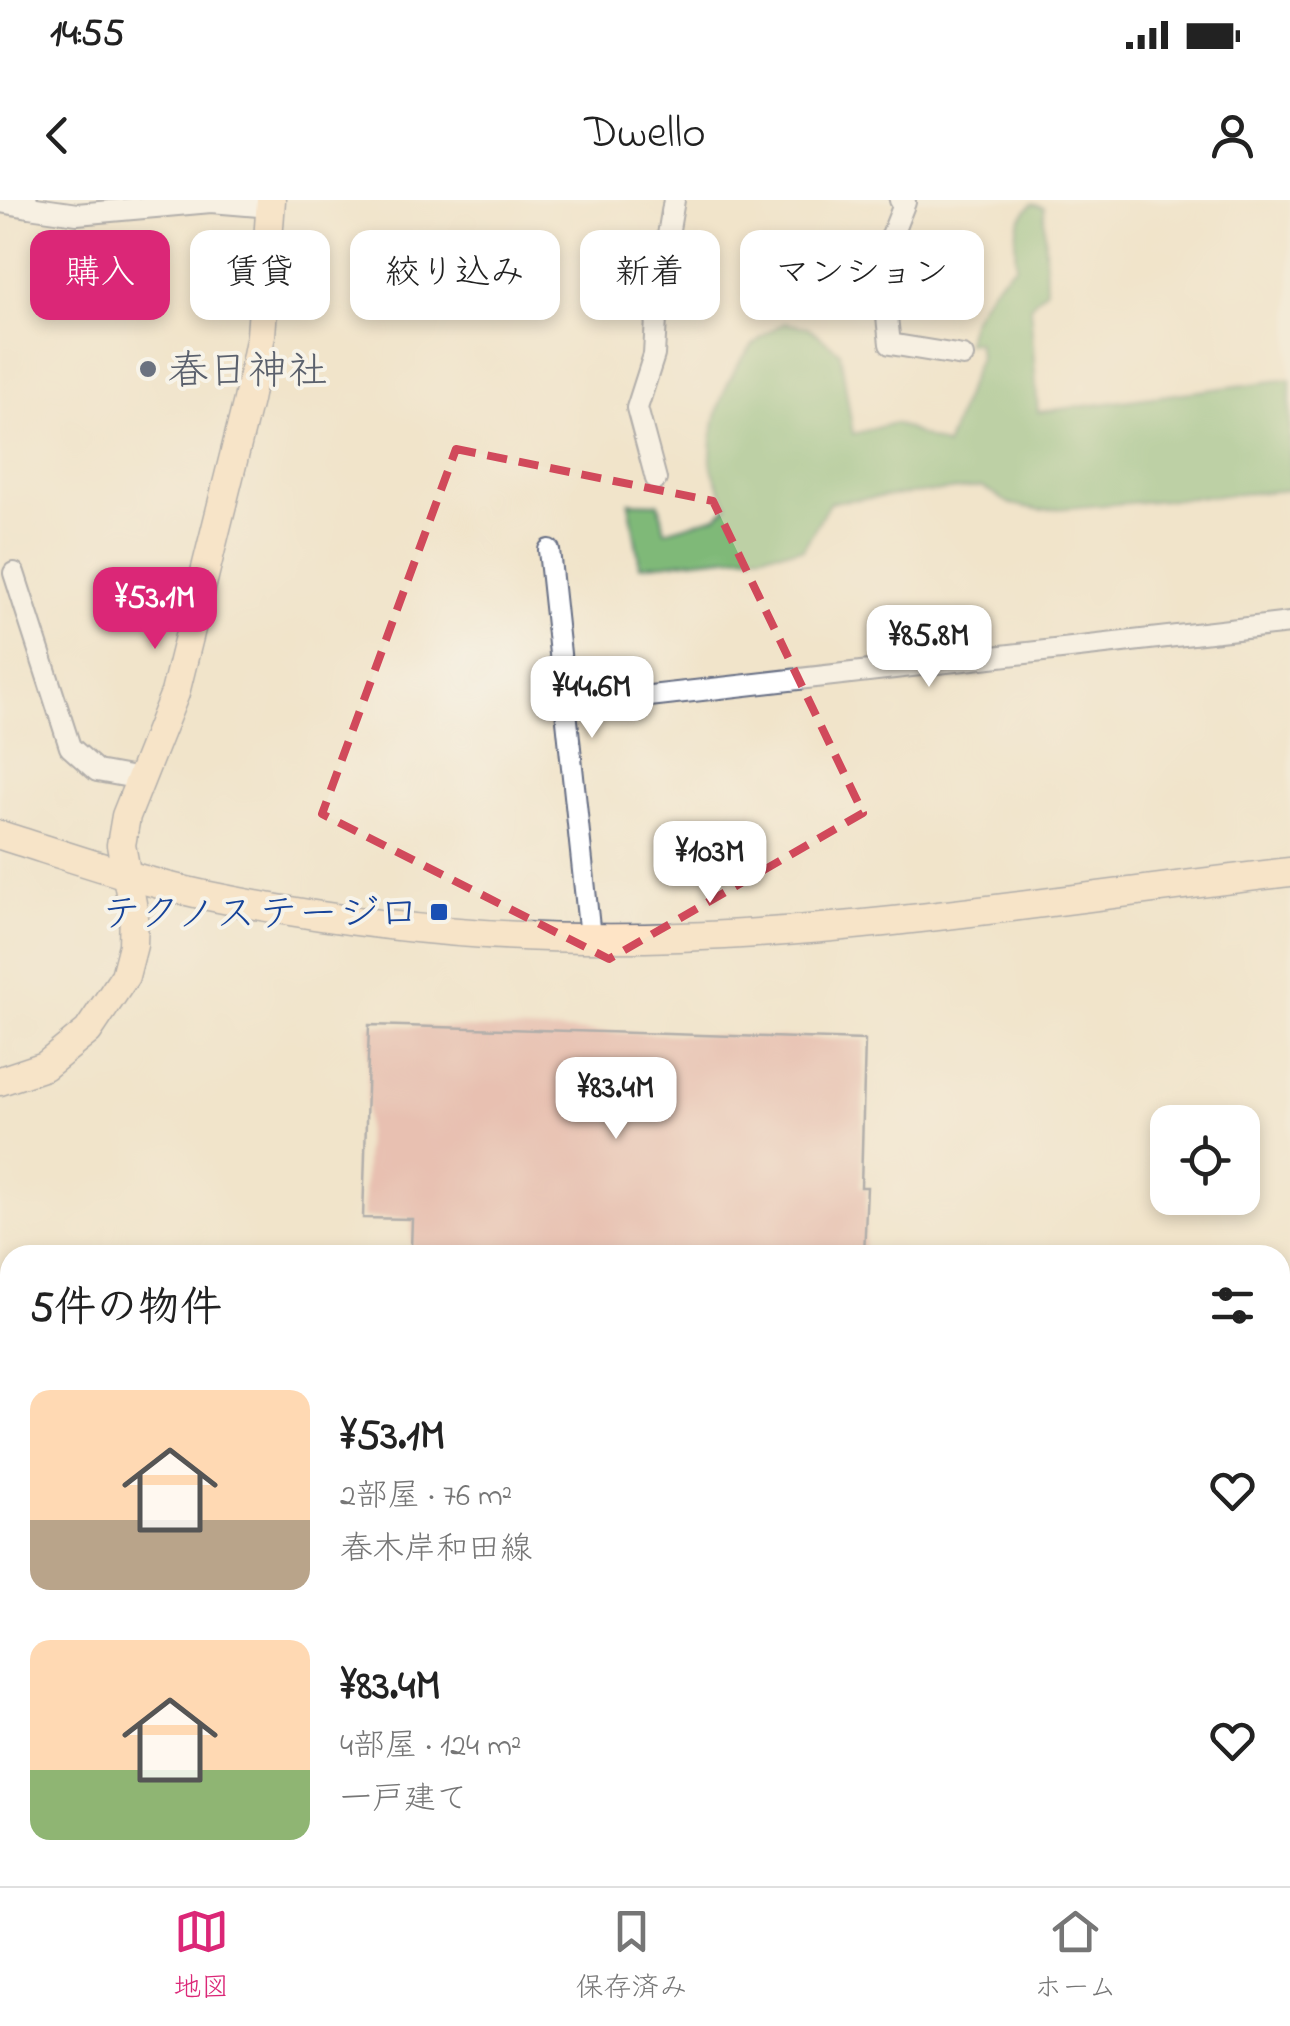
<!DOCTYPE html>
<html lang="ja">
<meta charset="utf-8">
<style>
:root{--surface:#fff;--page:#f2f2f2;--text:#222;--muted:#767676;--line:#e0e0e0;--accent:#db2777}
body{margin:0;font-family:"Indie Flower","Klee One",sans-serif;background:var(--page);color:var(--text);height:100vh;display:flex;flex-direction:column;font-size:38px;white-space:nowrap}
*{box-sizing:border-box;margin:0}
p{font-size:32px;color:var(--muted)}
.icon{flex:none;width:55px;height:55px;fill:none;stroke:currentColor;stroke-width:2;stroke-linecap:round;stroke-linejoin:round}
.map{position:relative;flex:1;overflow:hidden}
.panel{position:absolute;left:0px;top:1045px;width:1290px;height:642px;display:flex;flex-direction:column;background:var(--surface);border-radius:30px 30px 0 0;box-shadow:0 5px 15px #0003}
.panel>*{flex:none}
.guide{position:absolute;left:30px;top:30px;width:1230px;height:90px;display:flex;gap:20px}
.fabs{position:absolute;left:1150px;top:905px;display:grid;gap:20px}
.fabs a{display:grid;place-items:center;width:110px;height:110px;border-radius:20px;background:var(--surface);box-shadow:0 5px 15px #0003;font-size:50px}
.price{position:absolute;translate:-50% -85px;padding:0 22px;border-radius:20px;background:#fff;color:#222;font-size:32px;line-height:65px;filter:drop-shadow(0 2px 5px #0008)}
.price::after{content:'';position:absolute;left:50%;top:60px;width:30px;height:22px;margin-left:-15px;background:inherit;clip-path:polygon(0 0,100% 0,50% 100%)}
.price.active{background:var(--accent);color:#fff}
ul{padding:0;list-style:none}
li{display:flex;align-items:center;gap:30px;height:250px;padding:0 30px}
li span{display:grid;place-items:center;flex:none;width:280px;height:200px;border-radius:20px;color:#555}
li>.icon{margin-inline-start:auto}
span .icon{width:120px;height:120px;fill:#fffc;stroke-width:1}
li b{font-size:42px}
h2{display:flex;justify-content:space-between;align-items:center;height:120px;padding:0 30px;font-size:42px}
.tag{padding:0 35px;border-radius:20px;background:var(--surface);box-shadow:0 5px 15px #0003;font-size:35px;line-height:90px}
.tag.active{background:var(--accent);color:#fff}
.status{display:flex;justify-content:space-between;align-items:center;height:70px;padding:0 50px;background:var(--surface);direction:ltr}
.status svg{height:28px;fill:currentColor}
header{display:flex;justify-content:space-between;align-items:center;height:130px;padding:0 30px;background:var(--surface);font-size:45px;font-weight:600}
.dock{display:flex;justify-content:space-around;align-items:center;height:140px;border-top:2px solid var(--line);background:var(--surface);font-size:28px;color:var(--muted)}
.dock a{display:grid;justify-items:center;gap:5px}
.dock .active{color:var(--accent)}
.map>svg:first-child{display:block}
.forest{fill:#7fb978;stroke:#4d746b;stroke-width:2.5}
.water{fill:#70b9e8;stroke:#4674a3;stroke-width:2.5}
.lines{fill:none;stroke-linecap:round;stroke-linejoin:round}
.river{stroke:#70b9e8;stroke-width:30}
.building{fill:#dd9593}
.street-tunnel{stroke:#c6c0b4;stroke-width:20;stroke-dasharray:20 10;stroke-linecap:butt}
.street-casing{stroke:#666e84;stroke-width:24}
.secondary-casing{stroke:#666e84;stroke-width:31}
.highway-casing{stroke:#666e84;stroke-width:41}
.street{stroke:#fff;stroke-width:20}
.secondary{stroke:#fee4c6;stroke-width:28}
.highway{stroke:#fdbc70;stroke-width:38}
.marked{fill:none;stroke:#d1495b;stroke-width:8;stroke-dasharray:20 12;stroke-linejoin:round}
.worship-dot{fill:#6b7280;stroke:#f7f3e8;stroke-width:4}
.transit-dot{fill:#1a4fb4;stroke:#f7f3e8;stroke-width:4}
.labels{text-anchor:middle;stroke-width:8;stroke-linejoin:round;paint-order:stroke}
.worship-label{font-size:40px;fill:#5b616d;stroke:#f7f3e8;text-anchor:start}
.transit-label{font-size:40px;fill:#164399;stroke:#f7f3e8;text-anchor:end}
</style>
<div class="status"><b>14:55</b><svg viewBox="0 0 49 12"><path d="M0 12V9h3v3zM5 12V6h3v6zM10 12V3h3v9zM15 12V0h3v12zM26 1h20v11H26zM47 4h2v5h-2z"/></svg></div>
<header><svg class="icon" aria-label="back" viewBox="0 0 24 24"><path d="M15 5l-7 7 7 7"/></svg>Dwello<svg class="icon" aria-label="person" viewBox="0 0 24 24"><circle cx="12" cy="8" r="4"/><path d="M4 21q1-7 8-7t8 7"/></svg></header>
<div class="map">
<svg width="1290" height="1686" viewBox="0 0 1290 1686">
<rect width="100%" height="100%" fill="#f7f3e8"/>
<filter id="ink" filterUnits="userSpaceOnUse"><feTurbulence type="fractalNoise" baseFrequency=".01" numOctaves="2"/><feDisplacementMap in="SourceGraphic" scale="20" xChannelSelector="R" yChannelSelector="G"/><feConvolveMatrix kernelMatrix="1 2 1 2 8 2 1 2 1" color-interpolation-filters="sRGB"/></filter>
<filter id="wash" filterUnits="userSpaceOnUse"><feTurbulence type="fractalNoise" baseFrequency=".0048" numOctaves="4" result="noise"/><feDisplacementMap in="SourceGraphic" scale="40" xChannelSelector="R" yChannelSelector="G"/><feGaussianBlur stdDeviation="2.25" result="paint"/><feColorMatrix in="noise" values="0 0 0 0 0 0 0 0 0 0 0 0 0 0 0 0 0 1.4 0 .05"/><feComposite in="paint" operator="in"/></filter>
<g filter="url(#wash)">
<rect width="100%" height="100%" fill="#f1e4ca"/>
<path class="forest" d="M1032 4 1044 7 1046 89 1030 106 1038 212 1290 179V290L1041 310 1010 304 982 287 830 302 803 349 640 366 629 302 659 303 665 331 717 316 728 306C723 293 712 276 711 262 710 211 735 144 785 123L808 127 840 152 853 234 894 223 946 246 979 157 977 142 966 143C968 113 993 84 1016 65 1014 39 1013 23 1032 4Z"/>
<rect class="water" x="419" y="1678" width="225" height="8"/>
<g class="lines">
<path class="river" d="M0 1677 10 1676"/>
</g>
<g id="blocks">
<path class="building" d="M369 825 865 840 861 987H867L864 1055H498L411 1049 412 1019 363 1018Z"/>
</g>
</g>
<g filter="url(#ink)">
<use href="#blocks" fill-opacity="0" stroke="#666e84" stroke-width="2.5"/>
<g class="lines">
<path class="street-tunnel" d="M1280 1446 1290 1416"/>
<g class="street-casing">
<g id="street">
<path d="M27 0 29 7 77 14 211 2 271 7"/>
<path d="M900 0 905 2 881 63 890 144 963 156"/>
<path d="M0 2 29 7"/>
<path d="M656 279 637 208 654 155 657 100 674 0"/>
<path d="M549 350 590 737"/>
<path d="M14 373 70 547 97 571 141 579"/>
<path d="M562 506 1290 423"/>
<path d="M0 1369 10 1370"/>
<path d="M1280 1595 1290 1597"/>
<path d="M408 1678 409 1686"/>
<path d="M722 1678 863 1686"/>
<path d="M1251 1678 1254 1686"/>
<path d="M42 1686 161 1678"/>
<path d="M1007 1686 1018 1678"/>
</g>
</g>
<g class="secondary-casing">
<g id="secondary">
<path d="M0 635C67 656 135 680 204 695 358 727 521 743 679 737 880 730 1089 695 1290 672"/>
<path d="M0 881 45 866 88 831 125 776 133 745 134 714 121 645 126 616 175 493 248 200 261 135 271 0"/>
</g>
</g>
<g class="highway-casing">
<g id="highway">
<path d="M0 1298 10 1299"/>
<path d="M0 1326 10 1327"/>
<path d="M1280 1468 1290 1471"/>
<path d="M1280 1503 1290 1505"/>
</g>
</g>
<use href="#street" class="street"/>
<use href="#secondary" class="secondary"/>
<use href="#highway" class="highway"/>
</g>
</g>
<path d="M0 0H1290V1686H0ZM456 249 713 301 863 613 609 759 322 614Z" fill="#f1e4ca" fill-opacity=".55" fill-rule="evenodd"/>
<path class="marked" d="M456 249 713 301 863 613 609 759 322 614Z"/>
<circle class="worship-dot" cx="148" cy="169" r="10"/>
<rect class="transit-dot" x="429" y="702" width="20" height="20" rx="5"/>
<g class="labels">
<g class="worship-label">
<text x="168" y="183">春日神社</text>
</g>
<g class="transit-label">
<text x="419" y="726">テクノステージ口</text>
</g>
</g>
</svg>
<div class="fabs">
<a><svg class="icon" aria-label="locate" viewBox="0 0 24 24"><circle cx="12" cy="12" r="6"/><path d="M12 2v4M12 18v4M2 12h4M18 12h4"/></svg></a>
</div>
<b class="price active" style="left:155px;top:452px">¥53.1M</b>
<b class="price" style="left:929px;top:490px">¥85.8M</b>
<b class="price" style="left:592px;top:541px">¥44.6M</b>
<b class="price" style="left:710px;top:706px">¥103M</b>
<b class="price" style="left:616px;top:942px">¥83.4M</b>
<div class="guide">
<a class="tag active">購入</a>
<a class="tag">賃貸</a>
<a class="tag">絞り込み</a>
<a class="tag">新着</a>
<a class="tag">マンション</a>
</div>
<section class="panel">
<h2>5件の物件<svg class="icon" aria-label="filters" viewBox="0 0 24 24"><path d="M4 7h16M4 17h16"/><circle cx="9" cy="7" r="2"/><circle cx="15" cy="17" r="2"/></svg></h2>
<ul>
<li><span style="background:linear-gradient(#ffd9b3 65%,#b9a48a 0)"><svg class="icon" aria-label="home" viewBox="0 0 24 24"><path d="M3 11l9-7 9 7M6 9v11h12V9"/></svg></span><div><b>¥53.1M</b><p>2部屋 · 76 m²</p><p>春木岸和田線</p></div><svg class="icon" aria-label="heart" viewBox="0 0 24 24"><path d="M12 20l-8-8c-3-5 5-10 8-4 3-6 11-1 8 4z"/></svg></li>
<li><span style="background:linear-gradient(#ffd9b3 65%,#8fb573 0)"><svg class="icon" aria-label="home" viewBox="0 0 24 24"><path d="M3 11l9-7 9 7M6 9v11h12V9"/></svg></span><div><b>¥83.4M</b><p>4部屋 · 124 m²</p><p>一戸建て</p></div><svg class="icon" aria-label="heart" viewBox="0 0 24 24"><path d="M12 20l-8-8c-3-5 5-10 8-4 3-6 11-1 8 4z"/></svg></li>
</ul>
</section>
</div>
<nav class="dock">
<a class="active"><svg class="icon" aria-label="map" viewBox="0 0 24 24"><path d="M3 6l6-2 6 2 6-2v14l-6 2-6-2-6 2zM9 4v14M15 6v14"/></svg>地図</a>
<a><svg class="icon" aria-label="saved" viewBox="0 0 24 24"><path d="M7 4h10v16l-5-4-5 4z"/></svg>保存済み</a>
<a><svg class="icon" aria-label="home" viewBox="0 0 24 24"><path d="M3 11l9-7 9 7M6 9v11h12V9"/></svg>ホーム</a>
</nav>
